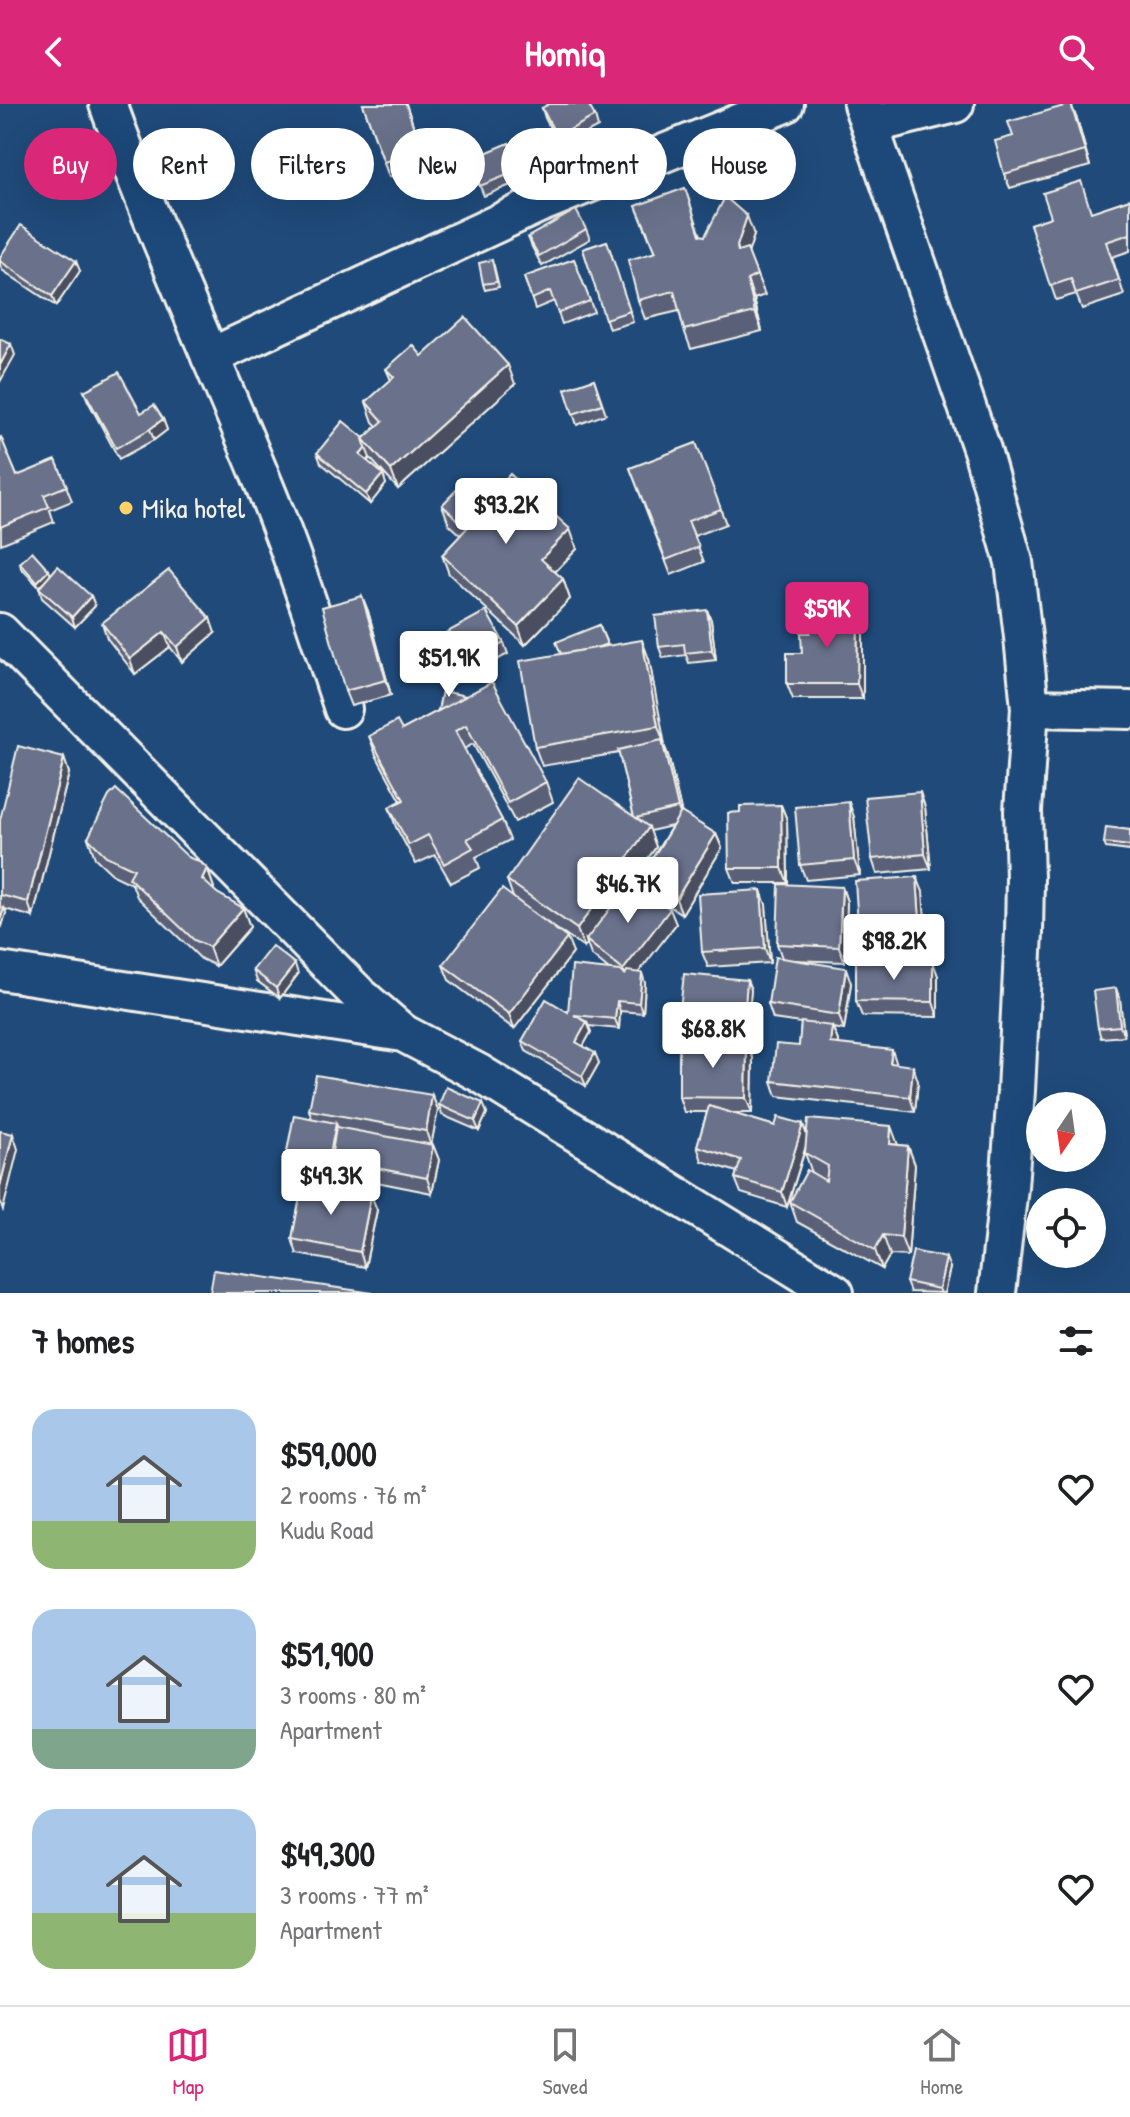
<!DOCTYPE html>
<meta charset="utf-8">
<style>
:root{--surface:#fff;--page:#f2f2f2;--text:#202124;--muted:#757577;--line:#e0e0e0;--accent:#db2777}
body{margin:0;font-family:"Patrick Hand",sans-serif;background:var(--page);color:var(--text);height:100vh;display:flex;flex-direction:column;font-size:30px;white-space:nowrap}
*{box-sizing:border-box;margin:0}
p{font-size:26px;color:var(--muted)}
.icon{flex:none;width:44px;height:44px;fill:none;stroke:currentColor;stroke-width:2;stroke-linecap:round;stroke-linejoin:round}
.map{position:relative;height:1189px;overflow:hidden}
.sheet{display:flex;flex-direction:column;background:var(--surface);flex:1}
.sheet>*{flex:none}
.top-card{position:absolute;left:24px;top:24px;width:1082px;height:72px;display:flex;gap:16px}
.needle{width:52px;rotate:193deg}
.fabs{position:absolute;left:1026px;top:988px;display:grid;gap:16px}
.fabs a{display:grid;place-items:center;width:80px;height:80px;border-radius:50%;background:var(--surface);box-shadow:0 8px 32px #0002;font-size:40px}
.price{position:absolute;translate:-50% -68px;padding:0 18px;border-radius:8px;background:#fff;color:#222;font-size:26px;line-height:52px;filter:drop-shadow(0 2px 4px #0008)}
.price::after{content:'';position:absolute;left:50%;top:48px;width:24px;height:18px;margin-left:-12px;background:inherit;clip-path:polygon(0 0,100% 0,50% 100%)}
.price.active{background:var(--accent);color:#fff}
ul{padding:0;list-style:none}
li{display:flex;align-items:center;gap:24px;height:200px;padding:0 32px}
li span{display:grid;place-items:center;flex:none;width:224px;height:160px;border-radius:24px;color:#555}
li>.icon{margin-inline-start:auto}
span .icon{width:96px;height:96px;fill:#fffc;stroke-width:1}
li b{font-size:34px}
h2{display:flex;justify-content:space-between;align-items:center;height:96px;padding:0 32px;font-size:34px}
.tag{padding:0 28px;border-radius:36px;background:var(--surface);box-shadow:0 8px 32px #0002;font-size:28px;line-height:72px}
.tag.active{background:var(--accent);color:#fff}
header{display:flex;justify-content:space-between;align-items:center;height:104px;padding:0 32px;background:var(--accent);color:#fff;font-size:36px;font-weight:800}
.tab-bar{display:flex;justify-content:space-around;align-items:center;height:112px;border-top:2px solid var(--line);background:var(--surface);font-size:22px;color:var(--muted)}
.tab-bar a{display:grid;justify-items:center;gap:4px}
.tab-bar .active{color:var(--accent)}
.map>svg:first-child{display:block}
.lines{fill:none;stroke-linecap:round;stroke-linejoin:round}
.minor-casing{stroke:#f4f1e8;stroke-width:42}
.minor{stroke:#1f4a7a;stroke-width:36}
.wall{fill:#5a6178;stroke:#f4f1e8;stroke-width:2;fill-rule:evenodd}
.shaded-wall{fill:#4a4f61;stroke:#f4f1e8;stroke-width:2}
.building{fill:#69718b;stroke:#f4f1e8;stroke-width:2}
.poi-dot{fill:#ffd166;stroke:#1f4a7a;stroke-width:3}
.labels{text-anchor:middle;stroke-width:6;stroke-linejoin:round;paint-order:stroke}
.poi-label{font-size:28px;fill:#f4f1e8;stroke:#1f4a7a;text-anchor:start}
</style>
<header><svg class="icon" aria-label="back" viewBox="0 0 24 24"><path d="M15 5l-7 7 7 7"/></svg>Homiq<svg class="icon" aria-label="search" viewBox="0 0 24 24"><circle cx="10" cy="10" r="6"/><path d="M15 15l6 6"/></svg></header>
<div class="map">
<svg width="1130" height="1189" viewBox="0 0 1130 1189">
<rect width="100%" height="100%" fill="#1f4a7a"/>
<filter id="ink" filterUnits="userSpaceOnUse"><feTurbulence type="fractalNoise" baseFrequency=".0125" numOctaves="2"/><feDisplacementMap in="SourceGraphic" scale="16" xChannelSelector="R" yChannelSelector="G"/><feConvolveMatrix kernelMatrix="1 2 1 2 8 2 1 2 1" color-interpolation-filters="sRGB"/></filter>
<g filter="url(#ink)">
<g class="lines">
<g class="minor-casing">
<g id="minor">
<path d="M108 0C156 133 216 262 269 393 297 463 320 534 343 605"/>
<path d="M862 0 982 346 1014 458 1023 533 1030 604 1023 707 1025 774 1024 828 1016 987 1009 1083 997 1189"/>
<path d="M870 21 955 0"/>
<path d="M210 253 539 100 785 0"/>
<path d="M0 528 358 890 403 929"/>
<path d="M1030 604 1130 606"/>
<path d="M0 867 403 929 479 969 835 1189"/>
</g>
</g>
<use href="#minor" class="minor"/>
</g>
<g class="wall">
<path d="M363 0H406L427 61 389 73Z"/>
<path d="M542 4 595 12 598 23 560 43 545 14Z"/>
<path d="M1077 15 1090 62 1010 84 1004 70Z"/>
<path d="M509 39 523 76 484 92 469 56Z"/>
<path d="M685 84 701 132 754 131 748 149 765 191 754 195 762 227 691 245 684 226 679 207 645 215 638 196 655 149 636 102Z"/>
<path d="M1130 95V147L1112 153 1124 191 1082 205 1076 190 1056 196 1030 120 1092 108Z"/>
<path d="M586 125 590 135 542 162 532 143 528 133Z"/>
<path d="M607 137 633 218 609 225 583 145Z"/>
<path d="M0 153 80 167 56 202 2 166 0 161Z"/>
<path d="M574 155 594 208 562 220 554 197 535 205 524 173Z"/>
<path d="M494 162 499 183 485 186 483 180Z"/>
<path d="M386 265 515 280 398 385 370 354 367 357 386 380 370 400 321 359 317 349 364 334 377 322 373 318 366 298 391 276Z"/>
<path d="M594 275 606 310 577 321 565 285Z"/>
<path d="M84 287 141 309 163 315 167 326 154 336 119 355 88 297Z"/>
<path d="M0 334 17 372 56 356 72 397 50 406 54 418 1 440Z"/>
<path d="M696 339 726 420 694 432 704 458 671 471 630 364Z"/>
<path d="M485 397 577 445 555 468 563 475 570 495 525 541 449 470 442 451 461 431 449 420 442 401Z"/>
<path d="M20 459 51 470 91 492 95 502 75 523 42 494 39 483 21 464Z"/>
<path d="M362 492 368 507 391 591 351 602 345 587Z"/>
<path d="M707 506 711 516 716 556 689 559 686 551 663 554 659 543Z"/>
<path d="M102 519 215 529 182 558 170 543 135 570 107 534Z"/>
<path d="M599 521 608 542 649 555 664 641 668 651 681 708 716 730 722 744 682 810 658 795 676 820 638 868 645 879 643 909 620 907 619 925 588 922 591 928 583 942 599 959 586 982 526 947 522 937 568 908 609 866 591 851 587 840 584 844 542 815 573 849 514 925 449 876 443 861 513 793 507 776 634 713 619 649 542 662 535 643 560 550ZM672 722 641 773 645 786 629 780 656 743 650 727Z"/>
<path d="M863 521V595H793L787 580 810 529Z"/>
<path d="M504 539 508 550 443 585 426 553 422 542Z"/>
<path d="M442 587 546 678 553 698 515 718 473 640 464 645 502 716 510 736 476 753 480 764 451 779 435 751 416 760 396 723 389 703 401 697 376 651 369 632 402 626 438 607Z"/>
<path d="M64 654 69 669 33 813 5 805 6 809 2 822 0 821V716Z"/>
<path d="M781 701 787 716 788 779H735L729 764 740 708Z"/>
<path d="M925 703 931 765 877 770 872 755Z"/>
<path d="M854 713 860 771 806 776 800 761Z"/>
<path d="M1130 726V747L1106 744 1104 739Z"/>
<path d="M88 734 188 753 207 764 214 784 213 786 217 789 243 804 250 823 216 862 201 855 137 793 132 780 113 771 95 754Z"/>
<path d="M842 783 847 798 845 858 792 856 851 879 844 926 833 924 838 937 837 940 897 960 918 977 915 1008 777 992 772 977 799 942 801 919 773 915 768 900 782 854 777 840Z"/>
<path d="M923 788 927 847 864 851 859 836Z"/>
<path d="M766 801 770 859 708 863 702 848Z"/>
<path d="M253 866 298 870 280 894 257 877Z"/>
<path d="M938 872V913L862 912 856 897Z"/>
<path d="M747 876 751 886 746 938 702 934 699 924V917L684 915 680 905Z"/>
<path d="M1120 895 1124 932 1101 934 1098 924Z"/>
<path d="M747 939 753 954 752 1009H729L775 1022 803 1020 807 1031 908 1042 915 1061 908 1152 890 1151 882 1165 797 1118 790 1098 812 1069 805 1049 806 1043 787 1103 741 1089 735 1074 737 1068 702 1057 697 1042 707 1008H684L679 993Z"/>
<path d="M432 991 438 1006 431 1040 433 1041 439 1056 432 1089 336 1070 333 1062 329 1082 377 1106 365 1163 297 1150 292 1135 303 1081 287 1078 283 1068 312 1015 309 1006Z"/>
<path d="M439 1001 487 1009 479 1027 442 1011Z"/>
<path d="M950 1164 944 1189 910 1188 906 1178Z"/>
</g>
<g class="shaded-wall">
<path d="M1071 0 1077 15 1090 62 1085 47Z"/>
<path d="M747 112 754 131 744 162 737 142Z"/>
<path d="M76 157 80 167 56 202 52 192Z"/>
<path d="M747 176 754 195 762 227 755 208Z"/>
<path d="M11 240 15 251 0 278V261Z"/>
<path d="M508 261 515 280 398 385 391 366Z"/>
<path d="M163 315 167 326 154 336 150 325Z"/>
<path d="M366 344 370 354 364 361 360 351Z"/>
<path d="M383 370 386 380 370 400 366 390Z"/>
<path d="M570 425 577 445 548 475 541 455Z"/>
<path d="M49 466 51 472 39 483 37 478Z"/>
<path d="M563 475 570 495 525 541 518 522Z"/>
<path d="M91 492 95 502 75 523 72 513Z"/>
<path d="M362 492 368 507 391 591 386 576Z"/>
<path d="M707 506 711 516 716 556 712 546Z"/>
<path d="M858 506 863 521V595L857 580Z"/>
<path d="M210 514 215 529 182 558 177 543Z"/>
<path d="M164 528 170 543 135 570 130 555Z"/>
<path d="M642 536 649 555 665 641 658 622Z"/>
<path d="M662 636 668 651 684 719 678 704Z"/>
<path d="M64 654 69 669 33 813 28 798Z"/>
<path d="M920 688 925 703 931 765 925 750Z"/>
<path d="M849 698 854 713 860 771 854 756Z"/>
<path d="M781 701 787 716 788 779 782 764Z"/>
<path d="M649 723 656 743 588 838 586 836 587 840 584 844 577 825Z"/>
<path d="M716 730 722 744 682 810 676 795Z"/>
<path d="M207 764 214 784 209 794 202 775Z"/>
<path d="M917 773 923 788 927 847 921 832Z"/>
<path d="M842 783 847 798 845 858 839 843Z"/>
<path d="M761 786 766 801 770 859 765 844Z"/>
<path d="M4 804 6 809 2 822 0 817Z"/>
<path d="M243 804 250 823 216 862 209 843Z"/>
<path d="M670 805 676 820 629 881 623 866Z"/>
<path d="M567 834 573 849 514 925 509 910Z"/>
<path d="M933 858 938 872V913L933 898Z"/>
<path d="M295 860 298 870 280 894 276 884Z"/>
<path d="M846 864 851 879 844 926 839 911Z"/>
<path d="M642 869 645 879 643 909 639 899Z"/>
<path d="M747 876 751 886 746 938 743 928Z"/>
<path d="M1116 884 1120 895 1124 932 1120 922Z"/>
<path d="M617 897 620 907 619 925 615 915Z"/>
<path d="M587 918 591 928 580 948 576 938Z"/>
<path d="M832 922 838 937 836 954 830 939Z"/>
<path d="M747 939 753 954 752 1009 746 994Z"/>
<path d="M892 946 897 961 890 959Z"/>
<path d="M595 949 599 959 586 982 582 972Z"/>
<path d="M913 962 918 977 915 1008 910 993Z"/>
<path d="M432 991 438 1006 431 1042 426 1027Z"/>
<path d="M483 999 487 1009 479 1027 475 1017Z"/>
<path d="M336 1019 340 1029 331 1055 333 1062 329 1086 325 1076Z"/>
<path d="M803 1020 808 1035 787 1103 782 1088Z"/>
<path d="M891 1022 898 1041 890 1040Z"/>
<path d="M13 1030 18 1045 3 1106 0 1097V1082Z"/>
<path d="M433 1041 439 1056 432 1089 427 1074Z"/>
<path d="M908 1042 915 1061 908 1152 901 1133Z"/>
<path d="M371 1091 377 1106 365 1163 360 1148Z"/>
<path d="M883 1131 890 1151 882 1165 875 1146Z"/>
<path d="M946 1154 950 1164 944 1189H941L939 1185Z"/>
</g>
<g class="building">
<path d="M363 0H406L421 46 384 58Z"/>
<path d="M549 0H588L595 12 557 33 542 4Z"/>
<path d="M1071 0 1085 47 1004 70 995 37 1013 32 1008 18Z"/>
<path d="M509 39 520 66 480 82 469 56Z"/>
<path d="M1081 77 1091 108 1130 95V130L1106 138 1119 176 1076 190 1071 175 1050 182 1030 120 1051 113 1043 89Z"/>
<path d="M685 84 700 131 705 132 725 93 747 112 737 142 738 148 747 145 757 171 747 176 755 208 684 226 674 187 638 196 628 156 656 148 636 102Z"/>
<path d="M576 106 586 125 539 152 528 133Z"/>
<path d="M21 121 76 157 52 192 0 157V153Z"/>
<path d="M607 137 630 207 605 215 583 145Z"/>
<path d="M574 155 590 197 558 209 550 187 532 195 524 173Z"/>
<path d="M492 156 497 178 483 180 479 159Z"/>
<path d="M465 213 508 261 391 366 363 335 383 317 366 298 394 273 386 265 413 241 422 252Z"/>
<path d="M0 235 11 240 0 261Z"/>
<path d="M119 268 141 309 154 301 163 315 150 325 116 344 84 287Z"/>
<path d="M594 275 602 300 573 310 565 285Z"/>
<path d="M343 317 364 334 363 335 366 344 360 351 383 370 366 390 317 349Z"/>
<path d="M1 333 17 372 56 356 67 382 44 391 49 403 0 423V334Z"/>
<path d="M696 339 721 405 688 417 699 443 666 456 630 364Z"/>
<path d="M510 370 570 425 541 455 563 475 518 522 442 451 467 424 442 401 464 378 485 397Z"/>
<path d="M32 447 49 466 37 478 20 459Z"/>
<path d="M58 462 91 492 72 513 39 484Z"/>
<path d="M169 466 210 514 177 543 164 528 130 555 102 519Z"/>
<path d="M362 492 386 576 345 587 322 503Z"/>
<path d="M810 505 858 506 857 580H787V549H802L801 529H810Z"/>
<path d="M707 506 712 546 685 549 684 540 659 543 655 512Z"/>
<path d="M486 507 504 539 440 574 422 542Z"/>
<path d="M599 521 607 540 596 544 561 550 556 538Z"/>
<path d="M642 536 658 622 535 643 520 557Z"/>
<path d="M492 578 546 678 508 699 466 621 455 627 502 716 467 735 473 744 444 760 428 731 409 741 389 703 404 696 369 632 397 617 402 626Z"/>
<path d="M442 587 466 592 438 607Z"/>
<path d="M662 636 678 704 636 714 634 713 618 646Z"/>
<path d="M18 642 64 654 28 798 0 791V716Z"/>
<path d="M579 674 649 723 577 825 507 776Z"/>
<path d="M116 685 188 753 201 759 207 764 202 775 217 789 243 804 209 843 194 836 129 774 134 765 106 752 88 734 109 692Z"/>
<path d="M920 688 925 750 872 755 865 693Z"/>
<path d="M849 698 854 756 800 761 795 703Z"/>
<path d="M781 701 782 764H729L728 709 740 708V702Z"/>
<path d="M681 708 716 730 676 795 641 773Z"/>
<path d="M1106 723 1130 726V742L1104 739Z"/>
<path d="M917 773 921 832 859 836 855 777Z"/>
<path d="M632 776 670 805 623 866 586 836Z"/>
<path d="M779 780 842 783 839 843 777 840Z"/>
<path d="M502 785 567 834 509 910 443 861Z"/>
<path d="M761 786 765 844 702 848 698 790Z"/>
<path d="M0 803 4 804 0 817Z"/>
<path d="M272 842 295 860 276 884 253 866Z"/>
<path d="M775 853 846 864 839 911 768 900Z"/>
<path d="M856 857 933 858V898L856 897Z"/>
<path d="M572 862 620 867 625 871 627 867 642 869 639 899 617 897 615 915 574 911 587 918 576 938 595 949 582 972 522 937 546 895 568 908Z"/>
<path d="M684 870 747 876 743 928 699 924 700 907 680 905Z"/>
<path d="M1116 884 1120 922 1098 924 1093 887Z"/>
<path d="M801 918 832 922 830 939 892 946 890 959 913 962 910 993 772 977 776 940 799 942Z"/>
<path d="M679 937 747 939 746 994 679 993Z"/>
<path d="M316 971 432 991 426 1027 309 1006Z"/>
<path d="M446 983 483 999 475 1017 439 1001Z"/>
<path d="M709 1002 775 1022 778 1013 803 1020 782 1088 735 1074 741 1056 697 1042Z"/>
<path d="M294 1011 336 1019 325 1076 283 1068Z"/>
<path d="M808 1015 891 1022 890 1040 908 1042 901 1133 883 1131 875 1146 790 1098 807 1066 826 1077 828 1062 805 1049Z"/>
<path d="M336 1023 433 1041 427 1074 331 1055Z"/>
<path d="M0 1027 13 1030 0 1082Z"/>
<path d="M303 1077 371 1091 360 1148 292 1135Z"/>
<path d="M913 1147 946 1154 939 1185 906 1178Z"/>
<path d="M214 1166 373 1189H210Z"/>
</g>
</g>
<circle class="poi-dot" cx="126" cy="404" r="8"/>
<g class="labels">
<g class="poi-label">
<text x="142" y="414">Mika hotel</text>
</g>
</g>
</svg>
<div class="fabs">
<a><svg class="needle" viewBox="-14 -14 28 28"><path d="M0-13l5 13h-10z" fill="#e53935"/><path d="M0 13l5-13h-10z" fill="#757577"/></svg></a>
<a><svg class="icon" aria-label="locate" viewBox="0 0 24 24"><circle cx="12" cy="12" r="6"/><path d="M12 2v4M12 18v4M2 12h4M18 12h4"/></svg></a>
</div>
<b class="price" style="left:506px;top:442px">$93.2K</b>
<b class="price active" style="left:827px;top:546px">$59K</b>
<b class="price" style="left:449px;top:595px">$51.9K</b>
<b class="price" style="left:628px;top:821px">$46.7K</b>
<b class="price" style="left:894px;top:878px">$98.2K</b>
<b class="price" style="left:713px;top:966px">$68.8K</b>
<b class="price" style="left:331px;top:1113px">$49.3K</b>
<div class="top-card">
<a class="tag active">Buy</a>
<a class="tag">Rent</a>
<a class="tag">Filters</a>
<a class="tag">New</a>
<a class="tag">Apartment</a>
<a class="tag">House</a>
</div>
</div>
<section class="sheet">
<h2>7 homes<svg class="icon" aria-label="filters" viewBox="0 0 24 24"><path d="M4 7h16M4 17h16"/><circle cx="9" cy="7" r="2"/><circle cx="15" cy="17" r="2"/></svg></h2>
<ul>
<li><span style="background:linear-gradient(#a9c7e8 70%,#8fb573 0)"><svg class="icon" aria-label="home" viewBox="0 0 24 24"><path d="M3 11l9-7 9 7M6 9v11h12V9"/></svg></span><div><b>$59,000</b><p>2 rooms · 76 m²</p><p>Kudu Road</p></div><svg class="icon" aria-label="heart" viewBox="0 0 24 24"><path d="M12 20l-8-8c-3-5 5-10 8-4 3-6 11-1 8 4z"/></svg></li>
<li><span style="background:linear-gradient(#a9c7e8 75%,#7fa58c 0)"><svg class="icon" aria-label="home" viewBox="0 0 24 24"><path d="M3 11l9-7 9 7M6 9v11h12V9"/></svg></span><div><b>$51,900</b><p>3 rooms · 80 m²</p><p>Apartment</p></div><svg class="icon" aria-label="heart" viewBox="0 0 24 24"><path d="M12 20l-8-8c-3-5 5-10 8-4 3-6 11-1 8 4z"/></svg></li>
<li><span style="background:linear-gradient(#a9c7e8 65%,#8fb573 0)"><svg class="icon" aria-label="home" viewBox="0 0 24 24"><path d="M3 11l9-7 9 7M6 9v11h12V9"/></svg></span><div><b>$49,300</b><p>3 rooms · 77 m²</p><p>Apartment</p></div><svg class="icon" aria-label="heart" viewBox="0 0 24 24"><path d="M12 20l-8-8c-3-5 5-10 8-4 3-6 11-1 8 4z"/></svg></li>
</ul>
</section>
<nav class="tab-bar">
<a class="active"><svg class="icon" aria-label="map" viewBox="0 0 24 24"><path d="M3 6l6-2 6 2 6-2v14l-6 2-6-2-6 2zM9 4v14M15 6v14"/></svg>Map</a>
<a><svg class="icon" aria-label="saved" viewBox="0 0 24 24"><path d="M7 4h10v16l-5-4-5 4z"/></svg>Saved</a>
<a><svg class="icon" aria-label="home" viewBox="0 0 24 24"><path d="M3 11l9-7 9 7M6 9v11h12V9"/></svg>Home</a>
</nav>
